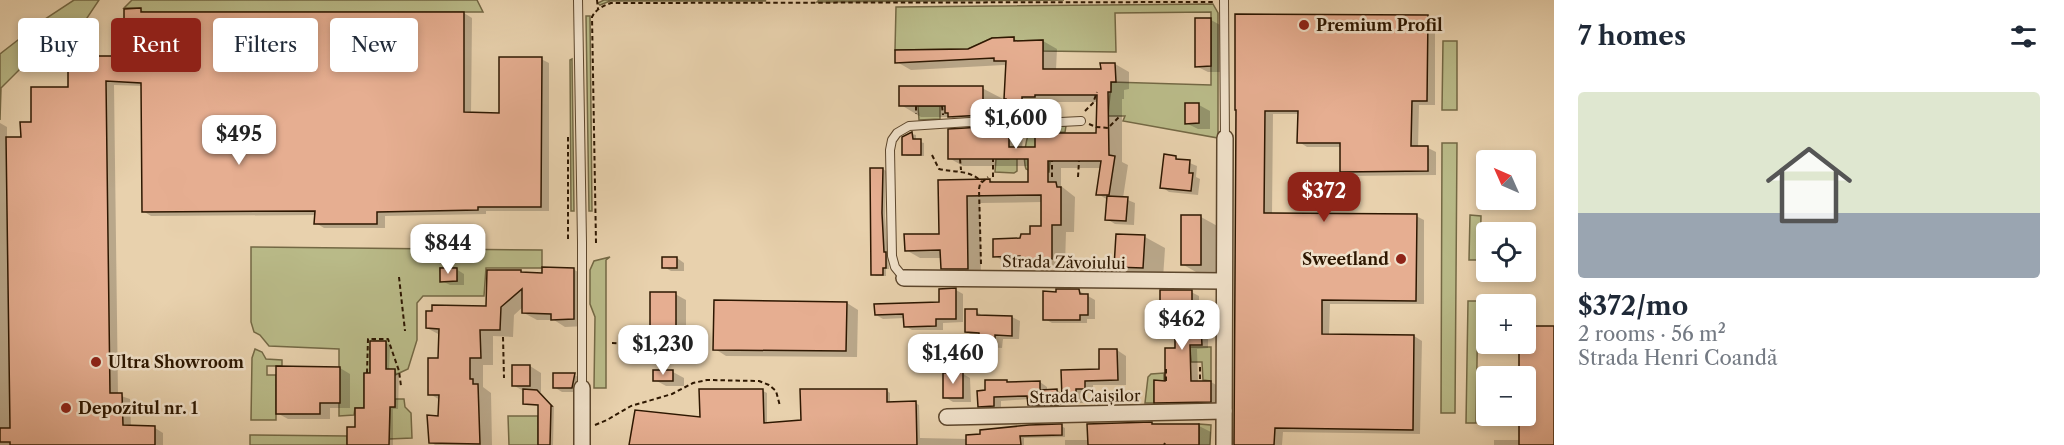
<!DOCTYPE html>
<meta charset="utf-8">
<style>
:root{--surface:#fff;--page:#f2f2f3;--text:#1f2937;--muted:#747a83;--line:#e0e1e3;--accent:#8f2418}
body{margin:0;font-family:"Libre Caslon Text",serif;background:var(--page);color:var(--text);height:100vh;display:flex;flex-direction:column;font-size:22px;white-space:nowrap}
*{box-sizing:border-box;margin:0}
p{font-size:20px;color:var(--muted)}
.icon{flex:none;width:33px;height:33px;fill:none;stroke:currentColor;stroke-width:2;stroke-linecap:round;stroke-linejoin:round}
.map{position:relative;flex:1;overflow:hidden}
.side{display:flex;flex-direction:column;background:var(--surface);width:510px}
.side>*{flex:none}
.top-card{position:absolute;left:18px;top:18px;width:570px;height:54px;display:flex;gap:12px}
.needle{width:39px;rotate:315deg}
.fabs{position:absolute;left:1476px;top:150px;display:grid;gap:12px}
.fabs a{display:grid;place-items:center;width:60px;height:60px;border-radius:6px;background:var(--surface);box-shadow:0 3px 9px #0003;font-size:30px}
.price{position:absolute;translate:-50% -51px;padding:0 14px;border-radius:12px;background:#fff;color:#222;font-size:20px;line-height:39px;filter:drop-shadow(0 2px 3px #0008)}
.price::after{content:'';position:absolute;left:50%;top:36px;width:18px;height:14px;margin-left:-9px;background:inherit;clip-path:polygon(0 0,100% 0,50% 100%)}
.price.on{background:var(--accent);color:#fff}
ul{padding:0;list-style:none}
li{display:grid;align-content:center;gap:12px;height:318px;padding:0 24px}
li+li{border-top:2px solid var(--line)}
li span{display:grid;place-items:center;height:186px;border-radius:6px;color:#555}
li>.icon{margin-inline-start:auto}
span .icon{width:108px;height:108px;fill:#fffc;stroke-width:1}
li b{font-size:26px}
h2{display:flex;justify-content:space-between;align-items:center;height:72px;padding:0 24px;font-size:26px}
.pill{padding:0 21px;border-radius:6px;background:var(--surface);box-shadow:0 3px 9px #0003;font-size:21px;line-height:54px}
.pill.on{background:var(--accent);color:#fff}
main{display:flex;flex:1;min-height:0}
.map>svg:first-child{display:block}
.green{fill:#b9ba88;stroke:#736844;stroke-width:1.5;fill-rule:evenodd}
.shadow{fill:#0003}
.building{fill:#e6ae91;stroke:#2d1701;stroke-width:1.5}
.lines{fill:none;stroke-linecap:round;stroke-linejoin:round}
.service-casing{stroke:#5c462c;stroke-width:10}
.minor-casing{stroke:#5c462c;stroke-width:18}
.path{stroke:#2d1701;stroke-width:2;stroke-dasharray:4.5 3;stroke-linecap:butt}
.service{stroke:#f0e1ca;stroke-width:8}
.minor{stroke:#f0e1ca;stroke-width:15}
.poi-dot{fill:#8f2418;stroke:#f0e1ca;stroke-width:2}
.labels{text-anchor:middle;stroke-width:5;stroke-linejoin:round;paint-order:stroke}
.poi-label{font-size:16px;font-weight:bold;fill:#2d1701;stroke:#f0e1ca;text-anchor:start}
.street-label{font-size:16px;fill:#2d1701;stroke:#f0e1ca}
</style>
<main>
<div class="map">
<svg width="1554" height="445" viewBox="0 0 1554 445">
<rect width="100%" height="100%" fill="#e8d1ad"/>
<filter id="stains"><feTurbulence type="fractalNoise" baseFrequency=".00333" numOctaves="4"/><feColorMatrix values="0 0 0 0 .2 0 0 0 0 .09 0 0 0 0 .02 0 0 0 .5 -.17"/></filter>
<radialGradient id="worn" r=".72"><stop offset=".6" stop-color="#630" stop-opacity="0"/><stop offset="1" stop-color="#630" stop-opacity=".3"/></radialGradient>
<g class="green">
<path d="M74 0H99L83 24 21 68 1 88 0 120V54L45 19Z"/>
<path d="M132 0H477L483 12H141L140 8H124Z"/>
<path d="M604 0H764L766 1H610L600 5 598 3Z"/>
<path d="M819 0H1064L817 2Z"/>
<path d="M1213 4 1218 13V138L1123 121 1125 116H1108L1111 82 1211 85V12L1115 13 1116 52 1043 51V40L1014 41V37L992 38 968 49 895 50 896 7Z"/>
<path d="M586 16H590L592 211H589Z"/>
<path d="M1443 41H1457V110H1442Z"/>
<path d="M572 59 574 211H571L570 60Z"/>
<path d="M918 106H940V119L919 120Z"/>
<path d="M1066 126 1065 132 1036 133 1048 171V161H1050L1049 172H1033L1026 169C1022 157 1026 141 1030 128Z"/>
<path d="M1442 143H1457L1455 413H1441Z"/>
<path d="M1017 147V171L1014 173 995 172 996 159H1009Z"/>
<path d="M1470 215 1481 216 1480 260H1469Z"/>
<path d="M251 247 542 250V268H486L484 296H423L417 303V340L408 369 395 375V370L386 369V342L374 341 370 348V373L364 374V408H355L354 415 339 416V349L269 346 260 335 254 332 251 322ZM440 268H456L457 281H441Z"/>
<path d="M610 257 606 260V388H594L595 317 590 304V270L594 261Z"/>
<path d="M1468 301H1478L1476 423H1466Z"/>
<path d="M1190 347H1211V381L1203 380 1202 362H1191Z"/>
<path d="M255 349 262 352 266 359 282 360V366H267V375H276V420H251L252 358Z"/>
<path d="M1164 373V381H1154V403H1145L1148 377 1151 374Z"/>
<path d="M395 399H404L405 407 411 413 412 438 389 439 390 407H395Z"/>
<path d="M508 416H538V445H509Z"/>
<path d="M1199 424 1211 425 1210 445H1199Z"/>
<path d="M250 435 347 436V445H250Z"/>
</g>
<g class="shadow">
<path d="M140 10 146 13H464L472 18 471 114H500L541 59 549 63V211H486V214L385 216V228H324L316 223V215L151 216 143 211V86L114 85 118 395 130 399 131 427 155 428 163 433V445H0V123L7 127V139H22L33 124 70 88 125 57Z"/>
<path d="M1427 16 1435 21V105H1419L1418 148H1428L1436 152V175L1349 176 1341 171V147H1307L1299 142V114H1273L1272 215 1416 216 1424 220V304H1330L1329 335 1414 336 1422 341 1420 434 1283 432 1282 445H1234L1238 111Z"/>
<path d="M1211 20 1222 26V72H1208L1196 66Z"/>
<path d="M1014 39 1020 42 1043 41 1057 49 1056 70 1102 71 1115 64 1129 72V89L1124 90V99H1122V162L1128 165 1123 198 1135 203 1134 225 1115 224 1107 219 1108 200 1098 194 1102 168H1061V186L1075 197 1074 232H1066L1065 266H1035L1031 263 1008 264 995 256 1032 236 1042 228V202L980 203 981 276H956L942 268V258H920L906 250 940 235 939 182 990 180 995 183H1029L1030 166H963L949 158 972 129 951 117H921L901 105 982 88 1003 99V128L1023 137 1022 149H1037L1098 135V102H1048V104H1036V108H1030V110H1021L1008 102 1007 67 1004 65 911 70 897 62 968 51Z"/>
<path d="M1199 105 1210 111V129H1198L1186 123Z"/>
<path d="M912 134 916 135V141L924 143V156H907L904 154V138Z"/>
<path d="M1175 157 1197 166 1196 177 1200 179 1198 195 1169 192 1162 187Z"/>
<path d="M883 169 886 171 885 216 889 269H886V276H876L873 274Z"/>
<path d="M1201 217 1221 228V276H1203L1182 264Z"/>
<path d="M1145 237 1165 248 1163 279 1136 278 1116 266Z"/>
<path d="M677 258 684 263V271H671L664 267Z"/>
<path d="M456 269 464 274V285H450L442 281Z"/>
<path d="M573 269 586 277V326L565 327 554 320H537L524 313V306L514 315 513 337 493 336V365H483V387L491 393 492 445H435L431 442 440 417V400L430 394 440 359V335L427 328 487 308 521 271 525 274H544Z"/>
<path d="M956 290 963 294V322L943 323V330H912L905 326V318L883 319 876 315 941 303Z"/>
<path d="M1079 291 1095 300V319H1087V323H1052L1045 319Z"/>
<path d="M1191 292 1199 296V308H1206L1213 312V329H1208V348L1197 349 1198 382H1211L1218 386V405L1162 406 1155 402 1167 382 1177 349 1176 319H1169L1162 315Z"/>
<path d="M675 294 686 300V340H662L651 334Z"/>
<path d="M847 303 858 310 857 357 726 356 715 349Z"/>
<path d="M976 311 984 317H1012L1020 321 1019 339H1003L1002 348 988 347 981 343V336H974L967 332Z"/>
<path d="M1526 328H1554V445H1494V440H1520V416H1526V376H1520L1521 344H1526Z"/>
<path d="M386 343 390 345 389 371 399 373 398 409H393V445H348L365 409 371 375Z"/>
<path d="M1117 350 1126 356V385H1093V393H1085V403H1072L1064 398 1065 408 1037 409 1029 405V399L1001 401V410H987L979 406 986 392 1006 381 1011 384 1040 382 1047 387V391L1057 390 1063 394 1100 371Z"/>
<path d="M530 366 541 373V392H539L554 407 553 445H539L540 406 524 404 525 392 513 385Z"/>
<path d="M340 368 350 374V408H330V419H288L277 413Z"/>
<path d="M673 372 684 378V386H666L655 380Z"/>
<path d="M963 374 970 378 971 402H953L945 397Z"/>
<path d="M574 375 582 379 580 392H562L554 387Z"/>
<path d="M886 390 890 393V404L915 403 919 405 920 438 968 439 1061 426 1065 428V437L1024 438V445H632L701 419 763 391 767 393V424L803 422Z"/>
<path d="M1152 424 1155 426H1199L1211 432 1210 445H1065V440H1089V425Z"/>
</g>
<g class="building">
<path d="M141 8V12H464V112L499 113V57H542L541 207H478V210L377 212V224H314L315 211 142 212 141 83 106 81 110 393H122L123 425 155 426V445H10V442H0V428H10L6 137H21L20 122H31V87H68V56H124V9Z"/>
<path d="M1235 14 1428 15 1427 101H1412L1411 146H1428V171L1340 172V143H1297L1298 111H1265L1264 213 1417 214 1416 301 1322 300V334L1414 335 1413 430 1275 428 1274 445H1234L1236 110H1235Z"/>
<path d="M1195 18H1211V66L1195 67Z"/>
<path d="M1014 37V41L1043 40V69H1101L1100 63H1115L1116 82H1111V92H1108L1109 155 1115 156 1109 195H1096L1101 161H1048V182H1056L1057 187H1061V225H1052V259H1020V256L993 257V239L1020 238 1021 234H1030V226H1041V195L967 196 968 269H941L940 250 905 251 904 234H939L938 180 990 179V182H1028V159H948V129L1000 126 1009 128V147H1035V133H1096L1097 95H1035V97H1022V100H1017V103H1006V99H1004L1006 61H994V58L895 63V50L968 49 992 38Z"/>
<path d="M899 86H983V115L948 117V113H945V106H899Z"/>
<path d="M1185 103H1199V123L1185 124Z"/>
<path d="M912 132 913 139H921V155H902V137Z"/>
<path d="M1164 154 1176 156V159L1190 160 1189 173H1193L1191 191 1160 188Z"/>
<path d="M870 168H883L882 213 884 252H886V268H883V275H871Z"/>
<path d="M1107 196 1128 197 1126 221 1105 220Z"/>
<rect x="1181" y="215" width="20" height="50"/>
<path d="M1116 234 1145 235 1143 268 1114 267Z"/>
<rect x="662" y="257" width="15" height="11"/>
<path d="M542 267 574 268V319L551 320V314L522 313V289L501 307 500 330H480L481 358H470V379H473V384H478L480 444 429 443 427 415 438 416 439 395H428V358H438L439 329 426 328V311H432V305L486 306 487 270H521V272L542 273Z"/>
<path d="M440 268H457V281L440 282Z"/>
<path d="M956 288V319H936V326L904 327 903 314 875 315 874 304 939 302V289Z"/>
<path d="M1056 289H1079L1080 294H1088V315H1080V320H1043V291L1056 292Z"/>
<path d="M1160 290H1192V307L1206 306 1207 326H1201L1202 345H1190L1191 381H1211V402L1154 403V380L1165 381V348H1175V315L1160 316Z"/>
<rect x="650" y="292" width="26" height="43"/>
<path d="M714 300 847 302 846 351 713 350Z"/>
<path d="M965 309H977V315L1012 316V336L995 335V344H979V333L965 332Z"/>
<path d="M1526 326H1554V445H1519V416H1526V376H1519V344H1526Z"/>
<path d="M370 341H386V369H395V407H390L389 445H347V427H355V408H364V373H370Z"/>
<path d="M1099 349H1117L1118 380 1085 381V389H1076V398H1062L1061 370 1099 369Z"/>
<rect x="512" y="365" width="18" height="21"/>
<path d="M276 366 340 367V403H320V414H276Z"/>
<rect x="653" y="370" width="20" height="11"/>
<path d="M963 372V398H943V373Z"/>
<path d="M553 373H575L572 388H553Z"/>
<path d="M985 380H1007V382L1040 381V390L1057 389 1058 405H1028L1027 396 994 397V406L978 407 977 391 985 390Z"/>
<path d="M523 389 537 390 552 406H551L550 445H538V405L523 404Z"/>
<path d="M699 389H763L764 423 801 420 800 389H887V402L916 401 917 445H629L635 410 700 417Z"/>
<path d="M1152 422V424H1199V445H1088L1087 424Z"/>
<path d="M1059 424H1062V435L1020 436 1021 445H966V435L980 434V430L1029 425Z"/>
</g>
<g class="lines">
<g class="service-casing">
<g id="service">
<path d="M578 0 582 242V388"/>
<path d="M1224 0 1225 138"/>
<path d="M904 278 895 267 892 256 890 150 892 140 897 133 909 126 1000 120 1020 124 1081 121"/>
</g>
</g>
<g class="minor-casing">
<g id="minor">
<path d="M904 278 1223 281"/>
<path d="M947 417 1224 411"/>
<path d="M582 445V388"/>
<path d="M1224 445 1225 138"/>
</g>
</g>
<g class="path">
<path d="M597 0 598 9"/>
<path d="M916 106V114"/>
<path d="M942 106 943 115"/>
<path d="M1085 111 1093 103 1097 92"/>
<path d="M1089 124 1096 127 1108 128 1120 116"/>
<path d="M568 137V242"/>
<path d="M932 155 939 169C955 173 969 169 982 182"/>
<path d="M960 159 961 170"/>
<path d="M993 177V159"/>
<path d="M1052 177V161"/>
<path d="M1078 177 1079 161"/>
<path d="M596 243 592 17C596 9 603 6 611 3L1213 2"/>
<path d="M981 264 979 189 980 184 988 177"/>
<path d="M399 277 405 331"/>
<path d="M503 337 504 378"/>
<path d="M612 343 695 347"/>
<path d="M1200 367V381"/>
<path d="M367 373 368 339H388L399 371 401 386"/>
<path d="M1166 381V369"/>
<path d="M595 425 607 420 631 406 672 394 693 383 707 380 759 381 769 385 776 391 780 406"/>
<path d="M1164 445 1165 443"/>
</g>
<use href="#service" class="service"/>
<use href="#minor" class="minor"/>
</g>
<g class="poi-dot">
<circle cx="1304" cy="25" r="6"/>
<circle cx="1401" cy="259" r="6"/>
<circle cx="96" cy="362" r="6"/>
<circle cx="66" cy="408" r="6"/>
</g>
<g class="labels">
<g class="poi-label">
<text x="1316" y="31">Premium Profil</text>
<text x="1389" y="265" text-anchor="end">Sweetland</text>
<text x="108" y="368">Ultra Showroom</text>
<text x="78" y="414">Depozitul nr. 1</text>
</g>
<g class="street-label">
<text transform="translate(1064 262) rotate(1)" y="6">Strada Zăvoiului</text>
<text transform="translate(1085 396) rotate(-1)" y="6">Strada Caișilor</text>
</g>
</g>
<rect width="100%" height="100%" filter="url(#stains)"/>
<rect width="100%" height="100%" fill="url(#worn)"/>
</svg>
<div class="fabs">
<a><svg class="needle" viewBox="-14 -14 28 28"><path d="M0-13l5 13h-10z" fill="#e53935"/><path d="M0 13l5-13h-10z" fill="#747a83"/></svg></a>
<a><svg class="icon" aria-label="locate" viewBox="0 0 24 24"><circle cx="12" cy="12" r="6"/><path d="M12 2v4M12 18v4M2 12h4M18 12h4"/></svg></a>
<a>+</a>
<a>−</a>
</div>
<b class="price" style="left:1016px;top:150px">$1,600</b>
<b class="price" style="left:239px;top:166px">$495</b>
<b class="price on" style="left:1324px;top:223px">$372</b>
<b class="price" style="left:448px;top:275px">$844</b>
<b class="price" style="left:1182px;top:351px">$462</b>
<b class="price" style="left:663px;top:376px">$1,230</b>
<b class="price" style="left:953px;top:385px">$1,460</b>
<div class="top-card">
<a class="pill">Buy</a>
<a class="pill on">Rent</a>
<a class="pill">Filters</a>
<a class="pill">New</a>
</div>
</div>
<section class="side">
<h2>7 homes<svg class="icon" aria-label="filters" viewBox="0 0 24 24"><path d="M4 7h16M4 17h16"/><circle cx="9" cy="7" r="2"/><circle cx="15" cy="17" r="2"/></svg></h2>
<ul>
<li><span style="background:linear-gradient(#dfe7d0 65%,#9aa5b1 0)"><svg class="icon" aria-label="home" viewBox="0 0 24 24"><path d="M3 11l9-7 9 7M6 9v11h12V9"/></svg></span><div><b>$372/mo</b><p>2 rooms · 56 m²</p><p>Strada Henri Coandă</p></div></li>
</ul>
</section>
</main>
